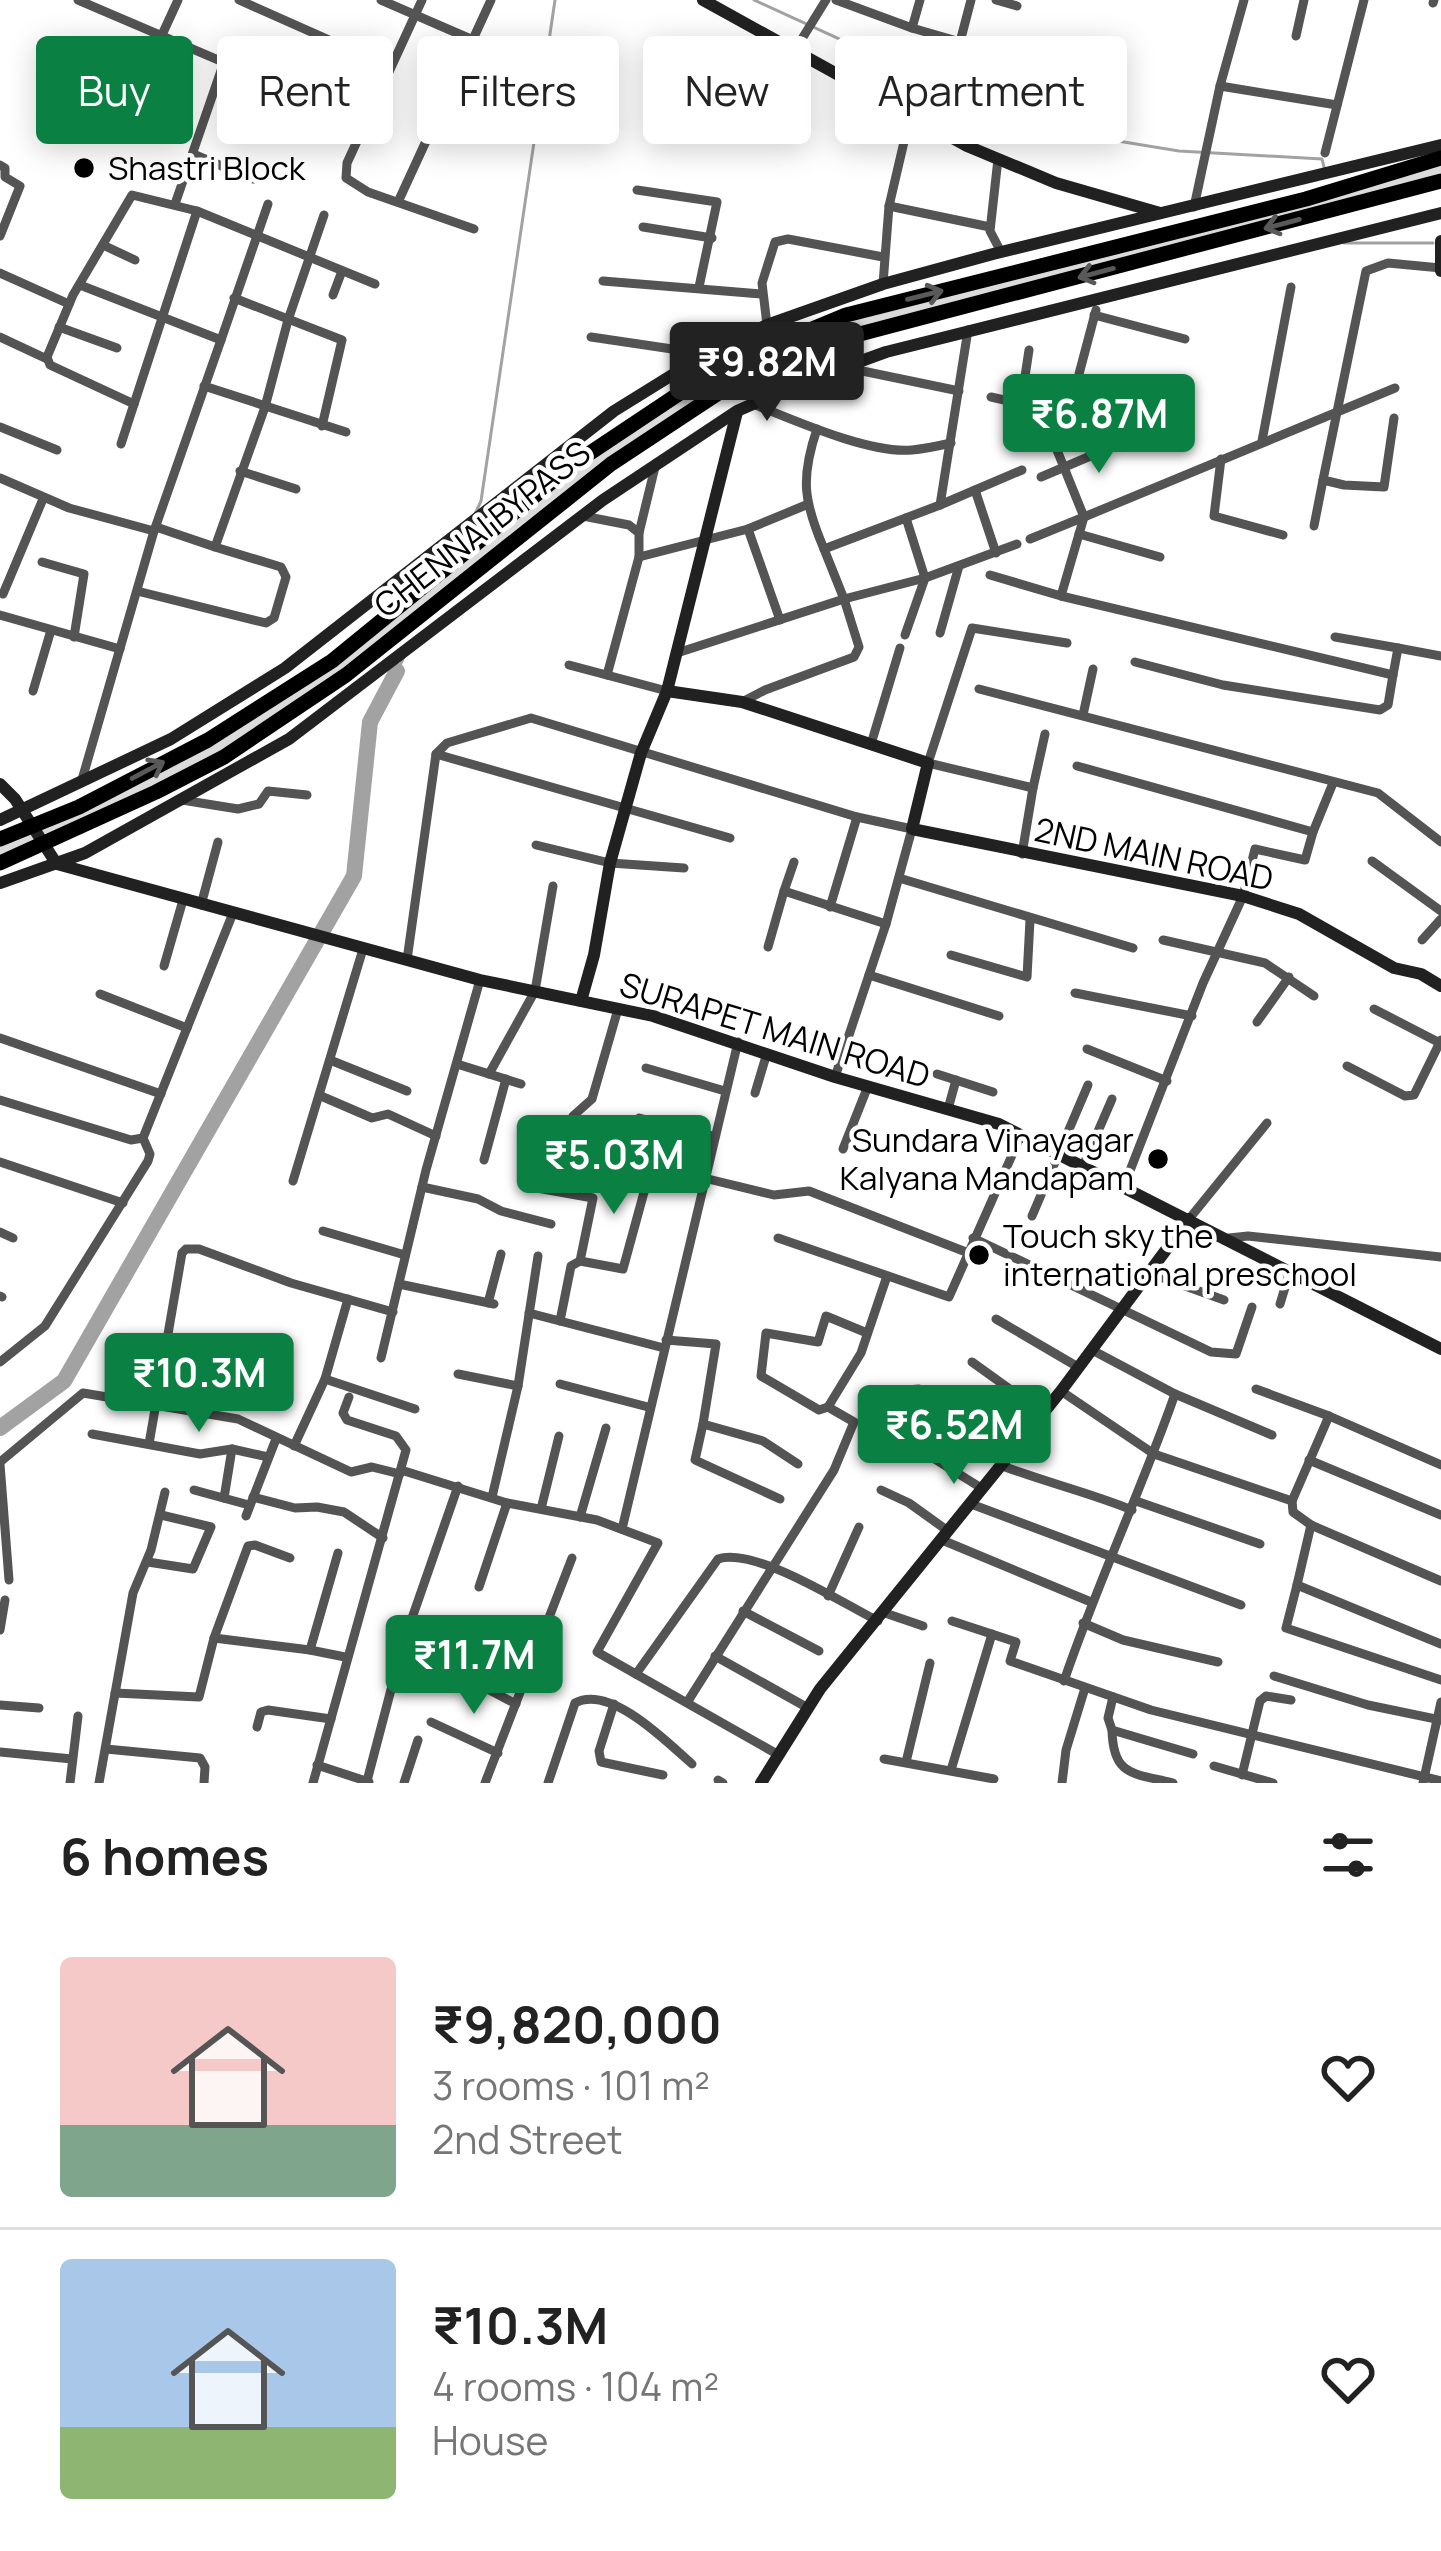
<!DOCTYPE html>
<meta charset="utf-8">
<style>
:root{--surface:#fff;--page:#f6f6f6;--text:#222;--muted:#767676;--line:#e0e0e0;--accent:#0b8043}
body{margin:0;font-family:Manrope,sans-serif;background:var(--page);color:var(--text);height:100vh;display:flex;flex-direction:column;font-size:45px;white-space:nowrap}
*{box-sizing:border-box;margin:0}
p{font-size:39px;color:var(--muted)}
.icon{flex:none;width:66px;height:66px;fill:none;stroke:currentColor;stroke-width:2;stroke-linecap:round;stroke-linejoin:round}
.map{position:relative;height:1783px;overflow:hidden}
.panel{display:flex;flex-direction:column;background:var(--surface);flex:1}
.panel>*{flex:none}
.banner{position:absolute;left:36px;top:36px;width:1371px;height:108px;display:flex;gap:24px}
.price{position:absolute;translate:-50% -102px;padding:0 27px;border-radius:12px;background:var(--accent);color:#fff;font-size:39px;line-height:78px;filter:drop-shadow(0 3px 6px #0008)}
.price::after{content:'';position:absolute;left:50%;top:72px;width:36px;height:27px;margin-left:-18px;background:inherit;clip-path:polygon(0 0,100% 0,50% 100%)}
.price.current{background:#222;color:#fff}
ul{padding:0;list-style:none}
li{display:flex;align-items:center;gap:36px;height:300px;padding:0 60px}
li+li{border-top:3px solid var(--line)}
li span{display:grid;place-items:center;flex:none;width:336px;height:240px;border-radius:12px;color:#555}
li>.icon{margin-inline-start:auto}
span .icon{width:144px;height:144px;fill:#fffc;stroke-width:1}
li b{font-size:51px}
h2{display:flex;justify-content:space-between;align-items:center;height:144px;padding:0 60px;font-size:51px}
.pill{padding:0 42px;border-radius:12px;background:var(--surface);box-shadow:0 6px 30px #0003;font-size:42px;line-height:108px}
.pill.current{background:var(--accent);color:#fff}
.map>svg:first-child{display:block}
.green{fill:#dbdbdb}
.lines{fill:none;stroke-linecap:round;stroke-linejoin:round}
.stream{stroke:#a2a2a2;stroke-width:3}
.river{stroke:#a2a2a2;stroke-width:16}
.street{stroke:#545454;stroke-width:9}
.secondary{stroke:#212121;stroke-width:12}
.highway{stroke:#000;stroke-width:15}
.oneway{stroke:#595959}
.poi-dot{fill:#000;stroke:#fff;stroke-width:4.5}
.labels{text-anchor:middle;stroke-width:9;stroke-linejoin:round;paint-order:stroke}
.poi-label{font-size:33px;fill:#000;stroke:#fff;text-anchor:start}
.street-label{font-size:33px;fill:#000;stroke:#fff}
</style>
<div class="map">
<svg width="1441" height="1783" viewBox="0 0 1441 1783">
<rect width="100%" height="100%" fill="#fff"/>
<path class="green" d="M1441 165V173L1339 205 962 305 729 381 366 653 228 748 142 796 0 859V843L223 734 579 466 715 372 840 322Z"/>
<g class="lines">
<g class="stream">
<path d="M754 0 1032 127 1179 151 1322 159 1324 167"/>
<path d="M1343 240 1344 243H1433"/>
<path d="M475 514 481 501 555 0"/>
<path d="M456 551 465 533"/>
<path d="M397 671 404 657"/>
</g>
<path class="river" d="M0 1428 64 1381 354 876 370 722 397 671"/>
<g class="street">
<path d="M78 0 293 92"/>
<path d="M239 0 390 67"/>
<path d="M381 0 473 40"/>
<path d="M422 0 347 163 346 178 368 192 474 229"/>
<path d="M836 0 912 28 1002 54"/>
<path d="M996 0 1017 6"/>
<path d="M1433 3 1434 0"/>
<path d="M912 28 920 0"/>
<path d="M1296 36 1304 0"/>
<path d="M161 37 178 0"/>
<path d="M960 42 971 0"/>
<path d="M795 50 826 0"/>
<path d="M1220 86 1337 105"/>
<path d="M1325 153 1364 0"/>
<path d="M193 154 253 179"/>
<path d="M998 159 990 231 1001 252"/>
<path d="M0 165 5 168V177L20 186 0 236"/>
<path d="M637 190 717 202 699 287"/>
<path d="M398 202 491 0"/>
<path d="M175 204 223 65"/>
<path d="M889 206 990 227"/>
<path d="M1194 207 1220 86 1244 0"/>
<path d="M643 227 712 238"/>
<path d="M103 245 135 260"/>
<path d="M0 273 69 304"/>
<path d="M603 281 761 294"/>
<path d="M883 284 889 206 911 112"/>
<path d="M80 285 221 340 268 204"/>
<path d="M333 295 342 271"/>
<path d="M234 298 342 340 322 426"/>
<path d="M1094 315 1185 339"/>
<path d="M767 325 762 283 775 242 788 239 883 257"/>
<path d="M59 327 117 348"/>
<path d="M0 337 47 359"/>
<path d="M591 337 706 354"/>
<path d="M848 368 959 391"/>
<path d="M1079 374 1096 310"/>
<path d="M204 386 346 432"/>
<path d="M991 397 1040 408 1084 517 1030 539"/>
<path d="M1021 403 1029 350"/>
<path d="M134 404 50 365 47 357 73 295 132 195 197 211 375 284"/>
<path d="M753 404C794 420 869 454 912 450 925 449 938 446 951 443"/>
<path d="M1041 413 1123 387"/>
<path d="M1394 418 1384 487 1344 485 1323 480 1366 271 1388 263 1441 268"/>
<path d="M0 427 57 450"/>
<path d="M817 429C800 479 804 502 824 549L940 505 968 330"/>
<path d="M1262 441 1291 287"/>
<path d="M121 444 197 211"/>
<path d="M1221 459 1214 516 1283 535"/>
<path d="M240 471 296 489"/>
<path d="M1041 477 1140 435"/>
<path d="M0 478 69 508 154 531 221 340"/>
<path d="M975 490 996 553"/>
<path d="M940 505 1022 470"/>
<path d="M583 516 629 525 639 533V557L607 675"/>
<path d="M1314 526 1323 480"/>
<path d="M156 527 215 547 265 407 288 320 324 215"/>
<path d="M748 529 780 620"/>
<path d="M639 533 656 463"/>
<path d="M1079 534 1160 557"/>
<path d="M824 549 844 599 925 578 1017 544"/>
<path d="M639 557 748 529 806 505"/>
<path d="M42 562 84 574 74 637"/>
<path d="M990 575 1061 596"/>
<path d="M137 591 266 623 274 618 286 577 281 567 215 547"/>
<path d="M3 594 43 499"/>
<path d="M0 615 120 649"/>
<path d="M940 633 959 566"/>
<path d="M905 635 925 578 906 518"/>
<path d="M1335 637 1398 648 1393 675 1061 596 1084 517 1395 388"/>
<path d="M1398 648 1441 656"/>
<path d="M677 653 844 599 859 647 854 657 765 690 742 702"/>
<path d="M1135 662 1223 685 1380 710 1388 705 1393 675"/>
<path d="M569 665 667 691"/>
<path d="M979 689 1378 793 1441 842"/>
<path d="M33 691 51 630"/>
<path d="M1083 715 1093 669"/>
<path d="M871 744 900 648"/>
<path d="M436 754 730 838"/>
<path d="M1077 766 1313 832 1333 783"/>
<path d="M81 783 154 531"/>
<path d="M1033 788 1045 734"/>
<path d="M182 800 238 809 259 804 268 791 307 795"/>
<path d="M536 845 610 863 684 868"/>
<path d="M1022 854 1033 788 928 763 972 628 1067 643"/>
<path d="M1372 861 1441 911"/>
<path d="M794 862 784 891 886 924"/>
<path d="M899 878 1133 948"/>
<path d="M201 905 218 842"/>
<path d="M830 907 857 817"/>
<path d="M1163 940 1265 963 1314 996"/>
<path d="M1422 940 1441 919"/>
<path d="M768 947 784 891"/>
<path d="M951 955 1027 977 1030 920"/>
<path d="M407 960 436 754 447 743 531 718 857 817 912 829 886 924 835 1077"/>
<path d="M164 966 183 900"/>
<path d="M869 975 999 1016"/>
<path d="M1075 993 1192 1016"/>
<path d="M100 994 187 1028"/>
<path d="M1374 1009 1440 1043"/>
<path d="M1257 1022 1289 977"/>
<path d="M0 1038 161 1094"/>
<path d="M1087 1049 1167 1081"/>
<path d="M330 1060 407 1091"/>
<path d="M457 1064 521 1084"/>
<path d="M1347 1066 1405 1096 1414 1095 1441 1040"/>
<path d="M646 1068 725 1091"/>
<path d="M489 1074 535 991 553 886"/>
<path d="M937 1074 993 1092"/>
<path d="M755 1093 767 1053"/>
<path d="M321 1096 372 1118 388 1114 436 1136"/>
<path d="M0 1100 131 1140 143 1138 233 913"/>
<path d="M948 1109 956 1080"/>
<path d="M639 1118 713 1136"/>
<path d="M843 1149 868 1086"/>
<path d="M621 1158 705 1174"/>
<path d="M484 1160 506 1079"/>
<path d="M0 1162 123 1203"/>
<path d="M1083 1166 1112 1099"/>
<path d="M562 1168 573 1116 592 1099 618 1009"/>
<path d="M704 1178 774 1195 809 1191 966 1252"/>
<path d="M293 1181 363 949"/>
<path d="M526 1186 593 1198 580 1261 623 1269 652 1163"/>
<path d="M1124 1186 1203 983 1243 896 1255 849 1305 860 1313 832"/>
<path d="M422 1187 478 1199 501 1211 551 1224"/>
<path d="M1032 1216 1088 1085"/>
<path d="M1189 1219 1267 1123"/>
<path d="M323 1231 405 1255"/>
<path d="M0 1232 13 1238"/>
<path d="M778 1238 949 1297 1021 1135"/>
<path d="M973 1238 1211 1352 1236 1354 1252 1307"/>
<path d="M1229 1238 1248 1236 1441 1257"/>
<path d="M1149 1273 1224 1300"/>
<path d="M399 1284 494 1304"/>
<path d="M0 1296 2 1297"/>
<path d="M488 1303 501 1254"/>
<path d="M1280 1304 1290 1271"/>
<path d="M529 1313 664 1348"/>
<path d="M996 1319 1078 1367"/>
<path d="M560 1321 571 1266 580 1261"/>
<path d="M666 1340 716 1344 703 1424 763 1441 798 1464"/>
<path d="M1092 1350 1175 1394 1272 1435"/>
<path d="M381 1358 426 1170 480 980"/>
<path d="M0 1362 45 1326 148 1161 150 1154 143 1138"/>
<path d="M972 1362 1043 1413"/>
<path d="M458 1374 518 1386"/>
<path d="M325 1379 415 1409"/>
<path d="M560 1384 648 1407"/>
<path d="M1256 1389 1329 1416 1441 1465"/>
<path d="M1061 1391 1154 1454 1292 1501 1293 1512 1311 1525 1441 1581"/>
<path d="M828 1407 861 1353 887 1276"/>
<path d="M703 1424 695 1460 780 1499"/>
<path d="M92 1434 200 1454 232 1449 268 1457"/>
<path d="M149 1444 182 1253 186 1249H199L291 1283 393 1312"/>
<path d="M294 1446 325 1379 348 1299"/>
<path d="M1309 1460 1441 1515"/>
<path d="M0 1462 83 1393 238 1419 351 1472 372 1467 400 1474"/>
<path d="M0 1464 9 1580"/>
<path d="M1000 1465C1044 1482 1088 1492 1132 1510"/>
<path d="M401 1470 507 1503 597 1520 658 1543 597 1652 777 1754"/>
<path d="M983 1489 883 1427 881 1413 906 1390 919 1389 1019 1443"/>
<path d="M194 1490 249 1505"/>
<path d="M881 1490 909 1503 948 1531"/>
<path d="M253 1497 295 1508 317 1507 344 1512 383 1538"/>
<path d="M492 1497 518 1386 538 1256"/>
<path d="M224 1498 232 1449"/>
<path d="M1136 1501 1260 1544"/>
<path d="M1292 1501 1329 1416"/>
<path d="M971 1504 1241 1605"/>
<path d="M541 1509 559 1436"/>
<path d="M246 1516 276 1439"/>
<path d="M580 1517 606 1428"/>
<path d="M622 1529 738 1042"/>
<path d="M942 1540 1091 1602"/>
<path d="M148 1562 193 1569 211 1527 161 1515"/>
<path d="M1297 1585 1311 1525"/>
<path d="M479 1587 507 1503"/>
<path d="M828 1596 859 1527"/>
<path d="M743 1611 819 1651"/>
<path d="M885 1613 923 1626"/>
<path d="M952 1621 1016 1642 1010 1661 1151 1710 1441 1781"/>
<path d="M1083 1623 1123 1640 1218 1662"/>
<path d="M0 1630 5 1600"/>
<path d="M214 1638 310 1650 338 1553"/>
<path d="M403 1644 516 1704"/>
<path d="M1441 1644 1297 1585 1286 1628 1441 1680"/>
<path d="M310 1650 345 1657"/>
<path d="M715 1656 808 1708"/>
<path d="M636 1674 718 1559C756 1547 842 1603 878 1621"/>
<path d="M1274 1676 1368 1705 1441 1720"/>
<path d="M1064 1681C1097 1584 1141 1491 1175 1394"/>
<path d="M115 1693 199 1697 214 1638 248 1546 255 1545 290 1558"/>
<path d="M1113 1697 1108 1718 1112 1730 1193 1754"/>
<path d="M688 1701 834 1470 854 1422 828 1407 819 1410 761 1376 766 1333 818 1342 826 1316 867 1333"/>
<path d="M614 1704 599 1751 601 1762 663 1775"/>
<path d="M0 1705 39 1708"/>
<path d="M431 1722 498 1753"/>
<path d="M257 1727 261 1712 268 1710 331 1719"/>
<path d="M1112 1730C1113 1777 1134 1773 1173 1783"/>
<path d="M106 1749 200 1758 205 1767 204 1783"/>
<path d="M0 1752 72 1759"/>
<path d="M884 1759 994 1779"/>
<path d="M906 1762 930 1663"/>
<path d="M317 1765 369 1782"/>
<path d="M1214 1766 1273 1783"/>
<path d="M951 1770 992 1634"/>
<path d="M1242 1775 1260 1701 1266 1696 1291 1700"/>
<path d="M718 1780 723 1783"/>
<path d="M367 1781 403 1644 458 1486"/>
<path d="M70 1783 78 1716"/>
<path d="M99 1783 133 1593 151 1550 165 1492"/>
<path d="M313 1783 406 1450 396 1436 347 1420 343 1413 349 1397"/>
<path d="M404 1783 418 1740"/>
<path d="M485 1783 572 1558"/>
<path d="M548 1783 575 1703C610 1684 666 1741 692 1764"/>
<path d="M1062 1783 1066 1750 1085 1688"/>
<path d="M1423 1783 1441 1702"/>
</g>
<g class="secondary">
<path d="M703 0 967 146 1056 183 1160 213"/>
<path d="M1441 241V271"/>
<path d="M667 691 742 702 928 763 912 829 1243 896 1299 914 1394 968 1421 974 1441 986"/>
<path d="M0 784 15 799 56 863"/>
<path d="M0 820 171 739 285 668 614 411 706 354 767 325 883 284 993 254 1441 145"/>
<path d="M57 864 480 980 653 1016 835 1077 999 1124 1441 1349"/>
<path d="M0 883 85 853 289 739 603 500 737 411 803 382 886 352 1441 213"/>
<path d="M581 1001 594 955 610 863 641 753 667 691 737 412"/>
<path d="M761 1783 820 1689 1061 1391 1189 1219"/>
</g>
<g class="highway">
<path d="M0 839 79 807 208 740 332 661 575 463 716 369 846 315 1306 199 1441 158"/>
<path d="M0 863 156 792 224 757 346 675 611 464 729 386 856 335 1441 181"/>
</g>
</g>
<defs><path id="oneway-shaft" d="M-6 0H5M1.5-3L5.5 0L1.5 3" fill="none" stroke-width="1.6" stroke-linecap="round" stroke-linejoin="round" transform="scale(3)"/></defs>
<g class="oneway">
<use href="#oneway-shaft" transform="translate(1282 224) rotate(165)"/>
<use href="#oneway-shaft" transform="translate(1096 273) rotate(165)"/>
<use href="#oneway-shaft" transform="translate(925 295) rotate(-14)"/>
<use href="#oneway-shaft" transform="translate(148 770) rotate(-28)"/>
</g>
<g class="poi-dot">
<circle cx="84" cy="168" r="12"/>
<circle cx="1158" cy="1159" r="12"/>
<circle cx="979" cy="1255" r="12"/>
</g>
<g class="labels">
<g class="poi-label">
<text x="108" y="180">Shastri Block</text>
<text x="1134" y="1152" text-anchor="end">Sundara Vinayagar<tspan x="1134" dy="38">Kalyana Mandapam</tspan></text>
<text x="1003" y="1248">Touch sky the<tspan x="1003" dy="38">international preschool</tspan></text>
</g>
<g class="street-label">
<text transform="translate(482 529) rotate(-38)" y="12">CHENNAI BYPASS</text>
<text transform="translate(1154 854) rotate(12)" y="12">2ND MAIN ROAD</text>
<text transform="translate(775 1030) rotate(17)" y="12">SURAPET MAIN ROAD</text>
</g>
</g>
</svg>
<b class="price current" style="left:767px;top:424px">₹9.82M</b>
<b class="price" style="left:1099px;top:476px">₹6.87M</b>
<b class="price" style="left:614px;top:1217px">₹5.03M</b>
<b class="price" style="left:199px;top:1435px">₹10.3M</b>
<b class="price" style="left:954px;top:1487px">₹6.52M</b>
<b class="price" style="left:474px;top:1717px">₹11.7M</b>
<div class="banner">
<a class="pill current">Buy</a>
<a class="pill">Rent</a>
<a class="pill">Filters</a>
<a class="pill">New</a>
<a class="pill">Apartment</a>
</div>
</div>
<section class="panel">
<h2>6 homes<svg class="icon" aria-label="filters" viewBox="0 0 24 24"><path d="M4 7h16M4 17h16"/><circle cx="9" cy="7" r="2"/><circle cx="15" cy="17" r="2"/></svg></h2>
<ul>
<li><span style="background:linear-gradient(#f6c9c9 70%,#7fa58c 0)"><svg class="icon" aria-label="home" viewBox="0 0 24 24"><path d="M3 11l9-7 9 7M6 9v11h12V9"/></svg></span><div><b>₹9,820,000</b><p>3 rooms · 101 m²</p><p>2nd Street</p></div><svg class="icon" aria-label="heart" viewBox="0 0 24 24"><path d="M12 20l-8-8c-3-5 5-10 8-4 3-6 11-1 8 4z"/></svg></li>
<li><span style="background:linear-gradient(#a9c7e8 70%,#8fb573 0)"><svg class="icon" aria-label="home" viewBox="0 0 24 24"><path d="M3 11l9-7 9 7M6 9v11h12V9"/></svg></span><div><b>₹10.3M</b><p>4 rooms · 104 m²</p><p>House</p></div><svg class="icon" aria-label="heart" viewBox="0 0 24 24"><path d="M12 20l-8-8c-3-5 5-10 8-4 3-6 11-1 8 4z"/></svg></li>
</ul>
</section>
